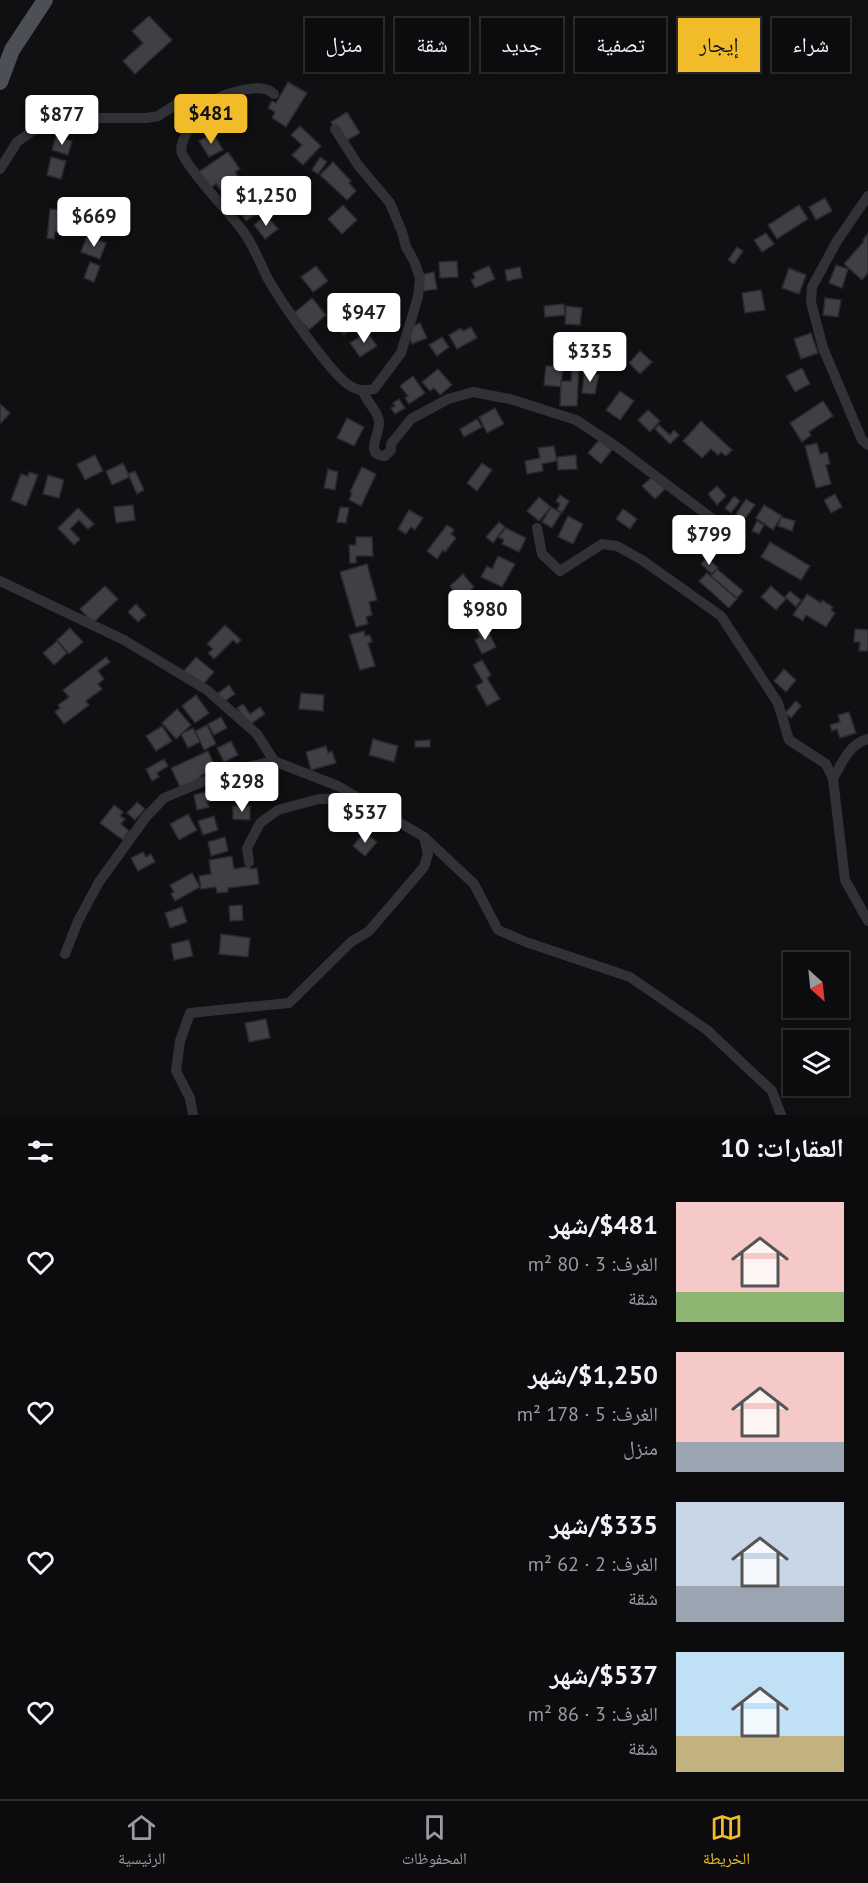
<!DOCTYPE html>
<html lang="ar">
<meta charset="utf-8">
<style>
:root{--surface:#0c0c0e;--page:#1a1a1c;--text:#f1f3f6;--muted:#9a9b9e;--line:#2c2c2e;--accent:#f1bb29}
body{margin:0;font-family:"PT Sans","Noto Naskh Arabic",sans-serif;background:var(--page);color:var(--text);direction:rtl;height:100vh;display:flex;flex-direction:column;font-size:22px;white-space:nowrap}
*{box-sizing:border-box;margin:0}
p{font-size:20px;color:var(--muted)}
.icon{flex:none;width:33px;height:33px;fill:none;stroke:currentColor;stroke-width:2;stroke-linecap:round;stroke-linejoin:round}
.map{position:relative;height:1115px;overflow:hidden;direction:ltr}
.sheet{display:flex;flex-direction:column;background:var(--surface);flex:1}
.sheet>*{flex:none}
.hud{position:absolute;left:18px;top:18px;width:832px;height:54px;direction:rtl;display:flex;gap:12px}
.needle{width:39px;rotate:153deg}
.controls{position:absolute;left:783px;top:952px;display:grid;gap:12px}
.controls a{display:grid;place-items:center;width:66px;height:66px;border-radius:0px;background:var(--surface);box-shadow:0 3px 9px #0003,0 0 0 2px var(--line);font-size:30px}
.price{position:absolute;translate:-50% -51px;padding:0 14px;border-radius:6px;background:#fff;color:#222;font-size:20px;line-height:39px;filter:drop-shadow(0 2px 3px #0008)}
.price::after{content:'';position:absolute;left:50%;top:36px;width:18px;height:14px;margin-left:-9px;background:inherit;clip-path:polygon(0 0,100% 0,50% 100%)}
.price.selected{background:var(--accent);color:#111}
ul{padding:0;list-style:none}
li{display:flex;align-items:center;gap:18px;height:150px;padding:0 24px}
li span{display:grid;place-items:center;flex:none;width:168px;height:120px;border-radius:0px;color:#555}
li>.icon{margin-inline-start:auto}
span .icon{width:72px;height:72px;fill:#fffc;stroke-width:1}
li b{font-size:26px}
h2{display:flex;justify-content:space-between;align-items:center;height:72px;padding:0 24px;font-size:26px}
.pill{padding:0 21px;border-radius:0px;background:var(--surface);box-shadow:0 3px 9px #0003,0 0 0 2px var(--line);font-size:21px;line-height:54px}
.pill.selected{background:var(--accent);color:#111}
.menu{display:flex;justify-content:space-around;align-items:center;height:84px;border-top:2px solid var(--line);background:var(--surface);font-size:16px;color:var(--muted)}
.menu a{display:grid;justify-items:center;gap:3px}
.menu .selected{color:var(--accent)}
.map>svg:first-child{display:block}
.building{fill:#3f4045;stroke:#2a2a2e;stroke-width:1.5}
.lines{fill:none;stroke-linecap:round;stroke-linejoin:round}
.street{stroke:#313237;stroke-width:10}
.primary{stroke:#4d4f56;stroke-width:16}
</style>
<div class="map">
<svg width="868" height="1115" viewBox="0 0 868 1115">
<rect width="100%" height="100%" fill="#101012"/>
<g class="building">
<path d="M149 16 172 40 135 74 123 61 143 43 132 31Z"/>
<path d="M288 82 307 93 286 127 272 118 275 112 268 108 272 101 276 103Z"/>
<path d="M347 112 360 133 344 142 331 122Z"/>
<path d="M300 126 321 146 303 165 292 155 302 145 291 135Z"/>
<path d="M213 133 223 150 209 157 199 141Z"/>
<path d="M56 137 72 141 68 155 52 150Z"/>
<path d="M228 152 240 169 235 172 247 190 229 203 216 184 208 189 197 173Z"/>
<path d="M51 157 66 161 61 179 47 175Z"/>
<path d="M320 157 327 162 318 174 312 170Z"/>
<path d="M333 162 351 181 349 183 356 191 347 200 320 175Z"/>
<path d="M250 193 262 211 246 221 234 203Z"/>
<path d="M825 198 832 211 816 220 809 207Z"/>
<path d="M343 205 357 220 342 234 328 219Z"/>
<path d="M799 205 808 219 777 239 768 225Z"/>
<path d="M50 209 61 210V216L66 217 64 233 55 232 54 239 47 238Z"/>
<path d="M266 215 278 229 265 239 254 225Z"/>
<path d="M95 216 109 221 105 233 90 228Z"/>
<path d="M766 233 774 244 762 252 754 240Z"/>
<path d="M868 233V273L862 280 844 264 864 241 863 240Z"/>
<path d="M87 236 106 243 100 259 81 252Z"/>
<path d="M737 247 743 251 734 264 728 260Z"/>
<path d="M457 261 458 277 440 278 439 262Z"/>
<path d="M90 262 100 266 94 282 84 278Z"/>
<path d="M836 265 848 269 842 288 829 283Z"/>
<path d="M316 266 328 281 313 292 301 277Z"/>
<path d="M489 266 495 279 475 288 471 280 475 278 473 273Z"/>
<path d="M520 267 522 278 507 281 505 270Z"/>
<path d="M789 268 806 275 799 294 782 288Z"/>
<path d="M434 272 437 289 419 292 416 276Z"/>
<path d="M761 290 765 310 745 313 742 293Z"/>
<path d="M312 298 326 315 309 330 294 313Z"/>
<path d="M825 298 841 300 838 317 823 315Z"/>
<path d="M564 304 565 315 545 317 544 306Z"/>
<path d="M347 305 361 319 344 335 330 320Z"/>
<path d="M566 306 582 308 580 325 565 324Z"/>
<path d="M420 323 427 338 412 344 406 329Z"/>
<path d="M471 327 477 338 457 349 449 335 461 328 463 331Z"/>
<path d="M367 332 377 346 360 357 350 343Z"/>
<path d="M811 333 818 353 801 359 794 339Z"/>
<path d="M576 335 592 342 584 357 569 349Z"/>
<path d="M442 337 449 347 437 356 429 345Z"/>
<path d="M640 351 652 362 640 374 629 363Z"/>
<path d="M546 366 563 367 561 387 544 385Z"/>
<path d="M572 366H579L577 406H560L561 381H571Z"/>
<path d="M802 368 810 384 795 392 786 376Z"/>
<path d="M438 369 452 385 440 395 434 388 430 391 422 382Z"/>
<path d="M584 373 599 375 595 394 582 393Z"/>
<path d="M413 376 425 393 409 404 405 398 408 396 400 386Z"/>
<path d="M620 391 634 401 620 420 606 410Z"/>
<path d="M399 399 405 408 395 414 391 408 395 406 393 403Z"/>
<path d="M823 401 833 416 809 432 811 435 802 442 790 423Z"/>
<path d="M0 404 10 413 0 424Z"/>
<path d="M495 408 504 424 487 433 479 417Z"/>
<path d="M648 410 660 421 650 432 638 420Z"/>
<path d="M347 418 364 427 354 446 337 438Z"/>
<path d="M477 419 482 427 464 437 460 429Z"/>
<path d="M701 421 732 450 726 456 721 452 718 455 711 449 702 458 683 441Z"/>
<path d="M659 425 670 435 674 430 679 435 670 444 655 429Z"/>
<path d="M599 440 612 450 601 464 588 453Z"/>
<path d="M817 443 820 454 827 452 830 464 826 465 831 484 816 488 805 446Z"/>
<path d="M554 446 557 461 542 464 543 471 527 474 525 461 540 458 538 448Z"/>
<path d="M95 455 103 471 85 480 77 464Z"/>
<path d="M576 455 577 469 558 470 557 457Z"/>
<path d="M123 463 130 477 112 485 106 471Z"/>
<path d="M482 463 492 470 477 491 467 483Z"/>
<path d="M362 467 376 474 361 506 349 500 352 493 350 492Z"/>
<path d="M328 469 338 472 335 490 324 488Z"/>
<path d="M135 471 144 490 137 494 128 474Z"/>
<path d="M29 472 38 475 26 506 11 500 21 474 28 476Z"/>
<path d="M48 475 64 480 59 498 43 494Z"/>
<path d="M653 476 665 489 655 499 642 486Z"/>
<path d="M717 486 726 496 717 505 708 494Z"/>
<path d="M835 494 842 507 831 513 824 500Z"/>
<path d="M560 495 569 501 562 513 557 510 560 504 556 501Z"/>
<path d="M734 496 740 501 731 513 725 508Z"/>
<path d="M539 497 551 507 539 521 527 511Z"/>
<path d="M746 499 755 505 744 520 736 514Z"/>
<path d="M133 505 135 520 116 523 114 507Z"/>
<path d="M764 505 782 516 773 530 756 518Z"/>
<path d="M340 507 349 508 346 523 337 522Z"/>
<path d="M551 507 561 513 552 528 542 522Z"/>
<path d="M78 508 94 524 88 529 79 520 70 529 80 539 74 545 58 528Z"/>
<path d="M623 509 637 519 630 529 616 519Z"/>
<path d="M409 510 423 518 415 530 411 527 406 534 398 529Z"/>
<path d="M568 516 583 524 573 544 558 537Z"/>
<path d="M781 517 795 521 792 531 778 526Z"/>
<path d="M757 521 764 525 759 534 752 531Z"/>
<path d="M499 522 505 527 493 543 486 537Z"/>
<path d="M447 525 454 530 451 534 456 538 445 552 443 550 437 559 427 551Z"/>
<path d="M506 528 526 538 519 552 502 544 504 540 498 537Z"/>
<path d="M356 537H372L373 556H356V563H350L349 545H356Z"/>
<path d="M770 542 810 566 801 580 761 557Z"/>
<path d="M498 556 515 564 502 587 481 577 487 566 492 569Z"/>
<path d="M707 557 718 568 712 574 701 564Z"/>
<path d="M367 564 377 600 369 602 372 615 366 617 368 624 356 627 340 572Z"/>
<path d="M717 569 743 591 737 598 711 576Z"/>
<path d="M707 573 737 599 729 608 699 581Z"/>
<path d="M463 574 474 587 460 599 450 586Z"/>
<path d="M105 586 118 599 93 623 80 609Z"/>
<path d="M771 586 786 599 776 610 761 597Z"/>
<path d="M790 591 801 600 796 607 785 597Z"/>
<path d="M807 594 821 603 822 600 833 607 831 610 835 613 826 627 806 615 803 621 793 615Z"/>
<path d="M136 604 146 615 138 622 128 612Z"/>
<path d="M225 625 241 640 237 644 233 640 214 659 208 653 213 649 207 644Z"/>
<path d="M486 627 496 647 482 654 475 640 480 637 477 631Z"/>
<path d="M70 628 83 642 69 654 57 640Z"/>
<path d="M855 629 868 630V651H859L860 642H854Z"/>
<path d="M364 631 365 636 370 635 372 642 368 643 375 666 360 670 349 635Z"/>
<path d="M57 641 67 653 54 665 43 653Z"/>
<path d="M106 657 110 662 98 671 104 679 98 684 102 689 86 701 89 705 64 724 55 712 60 708 58 705 69 697 63 690Z"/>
<path d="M196 657 214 672 200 688 183 672Z"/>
<path d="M482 660 491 675 487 678 500 699 487 706 476 686 483 682 473 665Z"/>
<path d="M784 669 796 680 786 692 774 681Z"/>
<path d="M229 685 235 694 219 705 214 696Z"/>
<path d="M301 693 324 695 323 711 299 709Z"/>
<path d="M196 695 209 713 195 723 182 706Z"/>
<path d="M796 701 801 706 791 718 785 713Z"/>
<path d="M243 704 250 714 260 707 265 714 249 725 237 708Z"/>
<path d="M177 709 191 725 176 739 162 723Z"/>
<path d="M849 712 856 733 840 738 837 729 832 731 830 725 840 722 838 715Z"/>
<path d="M221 717 227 728 214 735 208 724Z"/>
<path d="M207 725 216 744 204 750 195 731Z"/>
<path d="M162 726 172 741 156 751 146 736Z"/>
<path d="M193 728 200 742 188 748 181 734Z"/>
<path d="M373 739 398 746 394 762 369 755Z"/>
<path d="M430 740V747H415V741Z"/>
<path d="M231 741 238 755 224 762 217 748Z"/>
<path d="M326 746 328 753 332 751 336 763 311 770 306 752Z"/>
<path d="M208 751 216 769 200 776 201 780 181 789 171 768Z"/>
<path d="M164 759 168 766 157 773 159 777 152 781 146 769Z"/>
<path d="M257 776 259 784 245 786 244 778Z"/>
<path d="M213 790 215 800 207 802 209 807 197 810 194 795Z"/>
<path d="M137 802 145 809 135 820 127 813Z"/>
<path d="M114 805 123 812 120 816 125 819 121 824 129 831 123 840 100 823Z"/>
<path d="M233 806H250V820L233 819Z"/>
<path d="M188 814 197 830 179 840 170 824Z"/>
<path d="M214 816 218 830 203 835 198 821Z"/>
<path d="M364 832 377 842 365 856 353 846Z"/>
<path d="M225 837 228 851 211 856 208 842Z"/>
<path d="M143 852 146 857 151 854 155 862 138 871 131 858Z"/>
<path d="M232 856 234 869 250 866V869L257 868 259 884 228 888V892L217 893 216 887 201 889 199 876 211 874 209 860Z"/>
<path d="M192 873 200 887 175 901 171 894 174 892 170 885Z"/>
<path d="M242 905 243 920 230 921 229 906Z"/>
<path d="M182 907 187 922 170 928 165 913Z"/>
<path d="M221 934 250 938 248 957 219 954Z"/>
<path d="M189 940 193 956 174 960 171 944Z"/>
<path d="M266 1019 270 1038 249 1042 245 1023Z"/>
</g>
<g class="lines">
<g class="street">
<path d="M195 115C198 112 202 108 205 105 219 95 261 80 274 94"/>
<path d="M0 169 17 142 44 123 76 118H147L158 116 180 102C213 110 176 134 182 154 183 157 186 160 187 162 204 188 227 209 245 234 255 248 260 264 268 279 280 300 333 378 352 387 360 391 365 391 374 389L401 353 418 297 420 278 414 261 406 247 402 232 390 203 358 165 335 129"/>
<path d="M868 196 837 241 812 287 811 302 823 348 862 440 868 445"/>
<path d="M363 391C366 402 377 409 379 421 381 433 363 455 385 456L391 450V444L411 419 448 399 473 392 510 399 576 420 617 447 722 526 741 537"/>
<path d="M537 528 542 554 560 571 602 544 617 546 642 560 721 616 778 703 789 740 826 764 833 779 845 880 868 921"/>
<path d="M0 581 124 640 207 690 257 734 274 761 338 786 424 837 428 854 424 867 369 931 351 942 289 1003 190 1013 180 1041 176 1071 190 1098 193 1115"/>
<path d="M833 779C841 764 850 743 868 739"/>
<path d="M424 837 474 884 498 930 526 942 630 977 707 1030 772 1091 781 1115"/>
<path d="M249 862 247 848 260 823 278 810 319 799 358 798"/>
<path d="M65 954 78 921 99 882 146 817 164 798 226 772 274 761"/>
</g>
<path class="primary" d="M0 82 12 50 45 0"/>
</g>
</svg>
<div class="controls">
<a><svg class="needle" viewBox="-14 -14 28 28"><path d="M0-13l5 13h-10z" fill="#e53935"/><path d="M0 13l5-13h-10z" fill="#9a9b9e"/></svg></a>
<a><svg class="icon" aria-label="layers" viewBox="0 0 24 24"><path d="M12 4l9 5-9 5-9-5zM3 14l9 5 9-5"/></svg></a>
</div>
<b class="price selected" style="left:211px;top:145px">$481</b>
<b class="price" style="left:62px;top:146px">$877</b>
<b class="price" style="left:266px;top:227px">$1,250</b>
<b class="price" style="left:94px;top:248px">$669</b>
<b class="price" style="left:364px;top:344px">$947</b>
<b class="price" style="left:590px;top:383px">$335</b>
<b class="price" style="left:709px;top:566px">$799</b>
<b class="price" style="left:485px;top:641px">$980</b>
<b class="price" style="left:242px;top:813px">$298</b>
<b class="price" style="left:365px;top:844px">$537</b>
<div class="hud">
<a class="pill">شراء</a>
<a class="pill selected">إيجار</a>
<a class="pill">تصفية</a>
<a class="pill">جديد</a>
<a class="pill">شقة</a>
<a class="pill">منزل</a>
</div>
</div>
<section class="sheet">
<h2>العقارات: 10<svg class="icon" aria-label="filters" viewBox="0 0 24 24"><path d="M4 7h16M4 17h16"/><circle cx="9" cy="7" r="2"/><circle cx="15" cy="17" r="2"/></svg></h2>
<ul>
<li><span style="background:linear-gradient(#f6c9c9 75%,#8fb573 0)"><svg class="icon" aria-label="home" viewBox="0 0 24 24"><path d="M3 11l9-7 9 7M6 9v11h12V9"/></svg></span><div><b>$481/شهر</b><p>الغرف: 3 · 80 m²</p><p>شقة</p></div><svg class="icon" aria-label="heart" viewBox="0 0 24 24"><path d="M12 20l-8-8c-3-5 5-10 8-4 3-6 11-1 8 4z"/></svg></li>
<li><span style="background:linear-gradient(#f6c9c9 75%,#9aa5b1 0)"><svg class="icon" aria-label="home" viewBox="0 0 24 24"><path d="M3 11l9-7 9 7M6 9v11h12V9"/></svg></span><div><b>$1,250/شهر</b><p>الغرف: 5 · 178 m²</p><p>منزل</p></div><svg class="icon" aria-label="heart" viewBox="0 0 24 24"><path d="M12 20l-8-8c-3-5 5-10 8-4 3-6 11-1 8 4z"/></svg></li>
<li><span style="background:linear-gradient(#c9d6e8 70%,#9aa5b1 0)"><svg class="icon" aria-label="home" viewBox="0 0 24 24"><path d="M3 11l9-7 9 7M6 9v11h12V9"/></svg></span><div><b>$335/شهر</b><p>الغرف: 2 · 62 m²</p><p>شقة</p></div><svg class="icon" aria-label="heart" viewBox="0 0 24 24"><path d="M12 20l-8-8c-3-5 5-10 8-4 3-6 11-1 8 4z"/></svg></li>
<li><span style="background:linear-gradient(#bfe0f5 70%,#c2b280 0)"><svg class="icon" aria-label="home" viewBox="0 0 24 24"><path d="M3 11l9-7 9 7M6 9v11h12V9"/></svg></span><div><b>$537/شهر</b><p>الغرف: 3 · 86 m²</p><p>شقة</p></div><svg class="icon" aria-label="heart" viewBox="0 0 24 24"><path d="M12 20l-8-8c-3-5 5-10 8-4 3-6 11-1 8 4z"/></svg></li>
</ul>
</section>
<nav class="menu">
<a class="selected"><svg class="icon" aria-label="map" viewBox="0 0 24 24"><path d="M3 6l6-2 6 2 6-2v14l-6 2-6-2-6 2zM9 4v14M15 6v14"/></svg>الخريطة</a>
<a><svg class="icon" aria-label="saved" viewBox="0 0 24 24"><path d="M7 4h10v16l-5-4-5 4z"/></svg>المحفوظات</a>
<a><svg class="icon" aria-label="home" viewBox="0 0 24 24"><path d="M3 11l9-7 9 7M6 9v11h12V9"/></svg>الرئيسية</a>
</nav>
